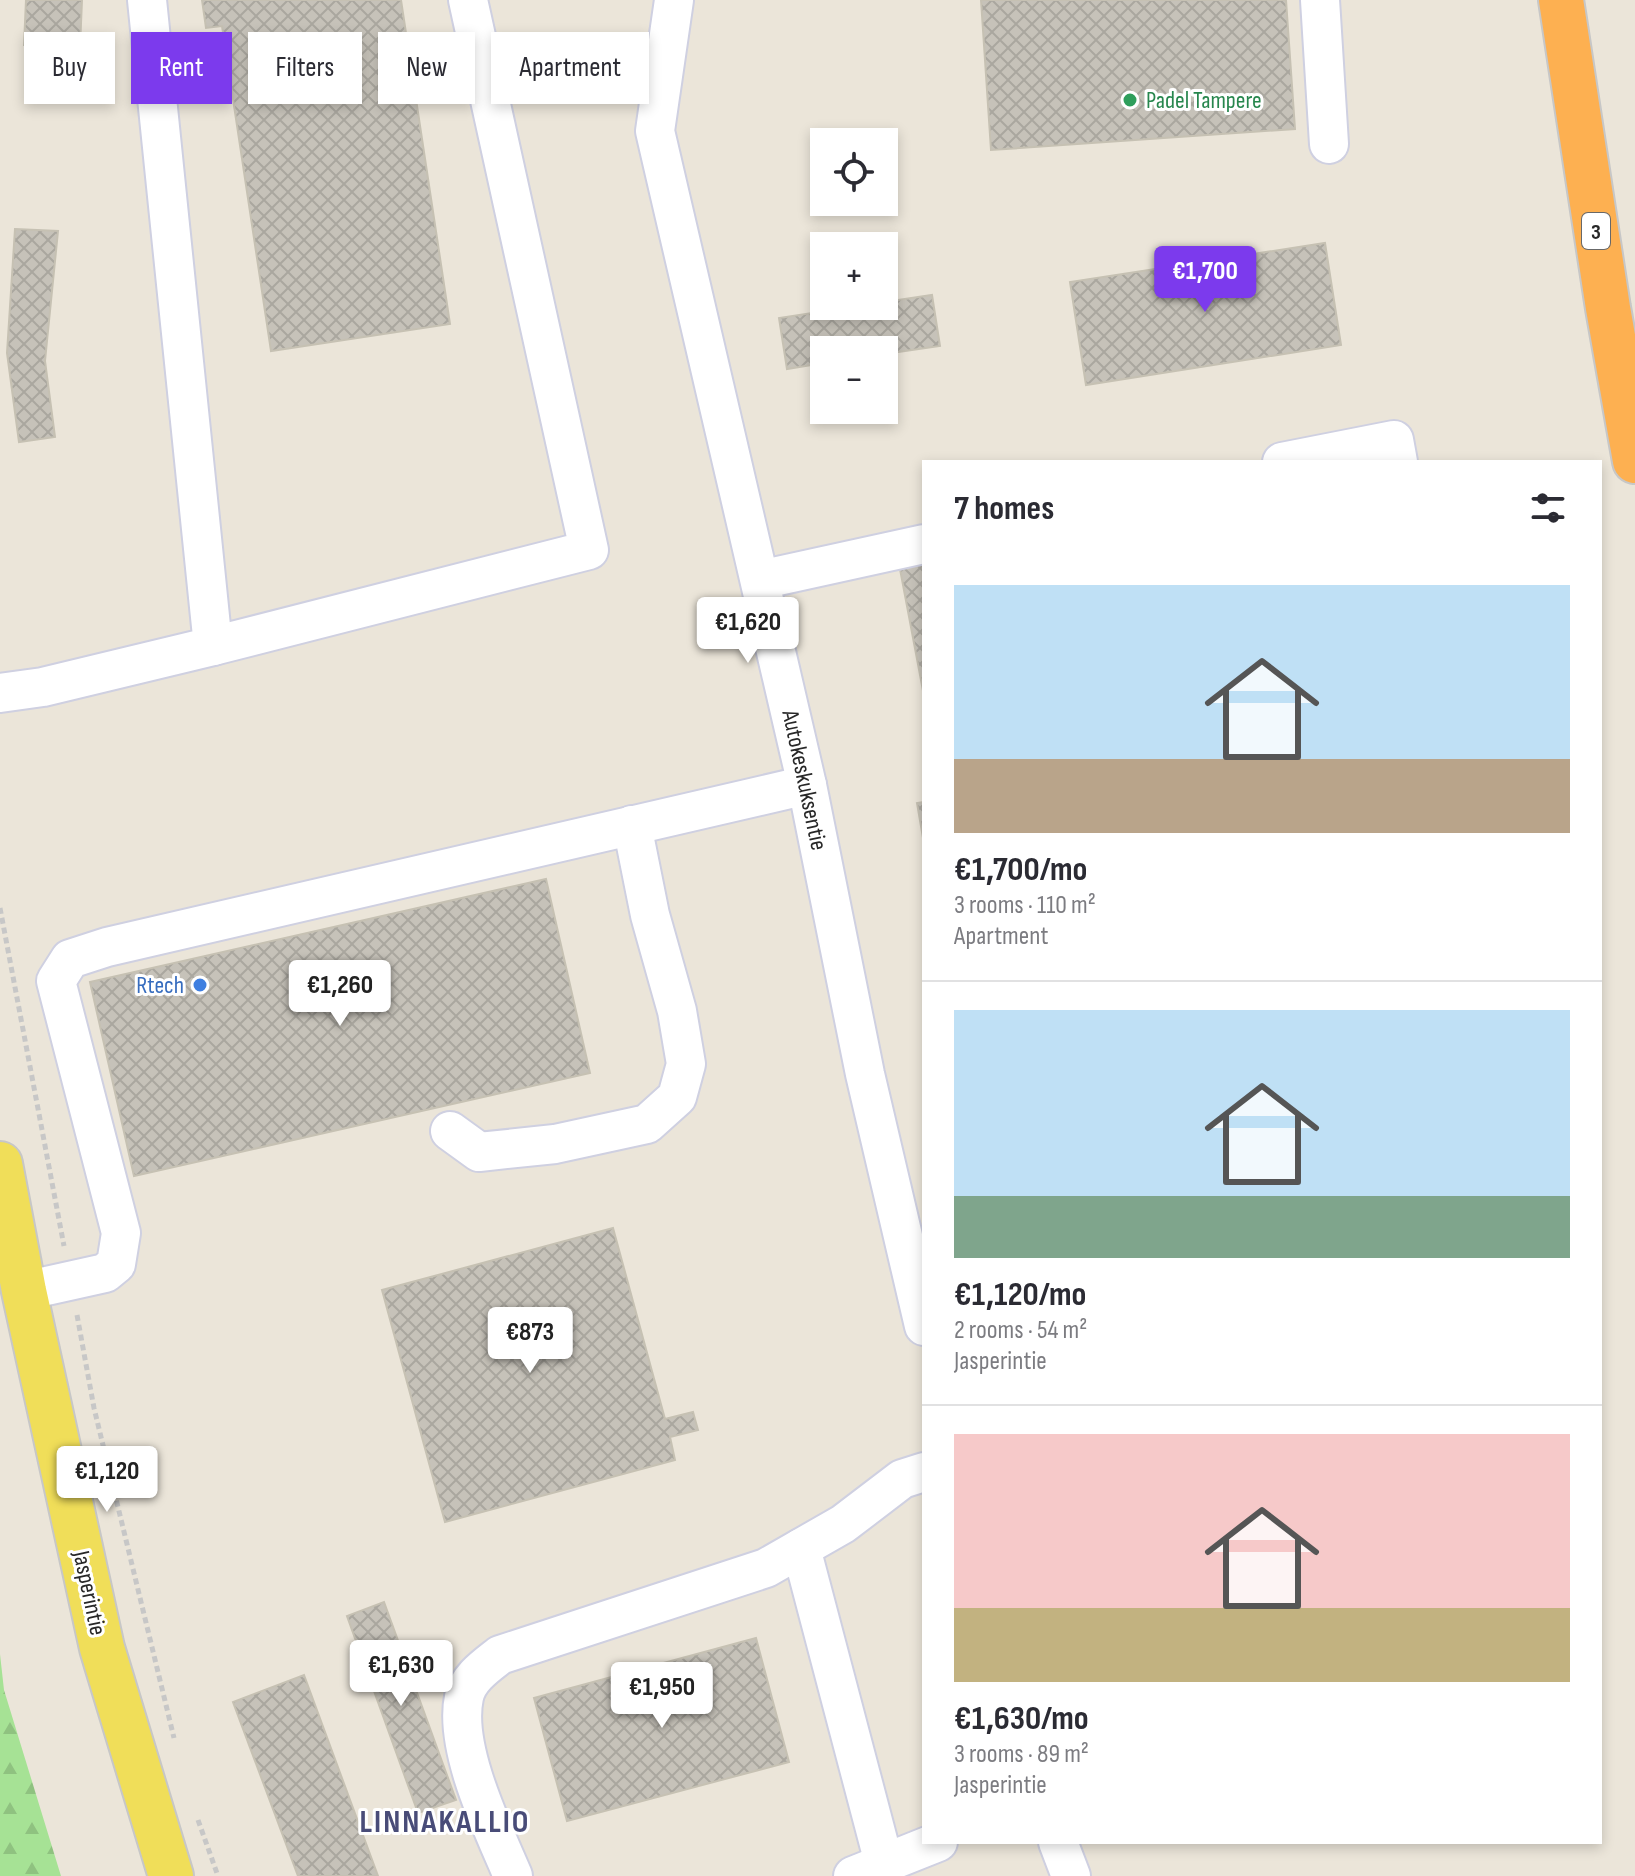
<!DOCTYPE html>
<meta charset="utf-8">
<style>
:root{--surface:#fff;--page:#f2f2f3;--text:#2b2b33;--muted:#7c7c81;--line:#e1e1e2;--accent:#7c3aed}
body{margin:0;font-family:"Sofia Sans Condensed",sans-serif;background:var(--page);color:var(--text);height:100vh;display:flex;flex-direction:column;font-size:30px;white-space:nowrap}
*{box-sizing:border-box;margin:0}
p{font-size:26px;color:var(--muted)}
.icon{flex:none;width:44px;height:44px;fill:none;stroke:currentColor;stroke-width:2;stroke-linecap:round;stroke-linejoin:round}
.map{position:relative;flex:1;overflow:hidden}
.sheet{position:absolute;left:922px;top:460px;width:680px;height:1384px;display:flex;flex-direction:column;background:var(--surface);border-radius:0px;box-shadow:0 4px 12px #0003}
.sheet>*{flex:none}
.top-card{position:absolute;left:24px;top:32px;width:760px;height:72px;display:flex;gap:16px}
.buttons{position:absolute;left:810px;top:128px;display:grid;gap:16px}
.buttons a{display:grid;place-items:center;width:88px;height:88px;border-radius:0px;background:var(--surface);box-shadow:0 4px 12px #0003;font-size:40px}
.price{position:absolute;translate:-50% -68px;padding:0 18px;border-radius:8px;background:#fff;color:#222;font-size:26px;line-height:52px;filter:drop-shadow(0 2px 4px #0008)}
.price::after{content:'';position:absolute;left:50%;top:48px;width:24px;height:18px;margin-left:-12px;background:inherit;clip-path:polygon(0 0,100% 0,50% 100%)}
.price.on{background:var(--accent);color:#fff}
ul{padding:0;list-style:none}
li{display:grid;align-content:center;gap:16px;height:424px;padding:0 32px}
li+li{border-top:2px solid var(--line)}
li span{display:grid;place-items:center;height:248px;border-radius:0px;color:#555}
li>.icon{margin-inline-start:auto}
span .icon{width:144px;height:144px;fill:#fffc;stroke-width:1}
li b{font-size:34px}
h2{display:flex;justify-content:space-between;align-items:center;height:96px;padding:0 32px;font-size:34px}
.tag{padding:0 28px;border-radius:0px;background:var(--surface);box-shadow:0 4px 12px #0003;font-size:28px;line-height:72px}
.tag.on{background:var(--accent);color:#fff}
.map>svg:first-child{display:block}
.forest{fill:url(#forest-firs)}
.building{fill:url(#building-cross-hatch);stroke:#c6c1b3;stroke-width:2}
.lines{fill:none;stroke-linecap:round;stroke-linejoin:round}
.minor-casing{stroke:#cfd0e1;stroke-width:42}
.major-casing{stroke:#c7c7c7;stroke-width:48}
.highway-casing{stroke:#c7c7c7;stroke-width:48}
.path{stroke:#c7c7c7;stroke-width:5;stroke-dasharray:6 4;stroke-linecap:butt}
.minor{stroke:#fff;stroke-width:38}
.major{stroke:#f0de59;stroke-width:44}
.highway{stroke:#fdb051;stroke-width:44}
.leisure-dot{fill:#2e9e5b;stroke:#fff;stroke-width:3}
.shop-dot{fill:#3f7fe0;stroke:#fff;stroke-width:3}
.labels{text-anchor:middle;stroke-width:6;stroke-linejoin:round;paint-order:stroke}
.shield{fill:#fff;stroke:#686868;stroke-width:2}
.shield-label{font-size:22px;font-weight:bold;fill:#282828}
.leisure-label{font-size:24px;fill:#27864d;stroke:#fff;text-anchor:start}
.street-label{font-size:24px;fill:#282828;stroke:#fff}
.shop-label{font-size:24px;fill:#366cbe;stroke:#fff;text-anchor:end}
.district-label{font-size:32px;font-weight:bold;letter-spacing:2px;fill:#494c78;stroke:#fff}
</style>
<div class="map">
<svg width="1635" height="1876" viewBox="0 0 1635 1876">
<defs>
<pattern id="forest-firs" width="22" height="20" patternUnits="userSpaceOnUse" patternTransform="scale(2)"><rect width="22" height="20" fill="#a6e295"/><path d="M5 1l3.5 6h-7zM16 11l3.5 6h-7z" fill="#8fc280"/></pattern>
<pattern id="building-cross-hatch" width="8" height="8" patternUnits="userSpaceOnUse" patternTransform="scale(2)"><rect width="8" height="8" fill="#c6c2b9"/><path d="M0 0l8 8M0 8l8-8" fill="none" stroke="#aaa79f"/></pattern>
</defs>
<rect width="100%" height="100%" fill="#ebe5d9"/>
<path class="forest" d="M0 1654 4 1690 61 1876H0Z"/>
<g class="building">
<path d="M26 0H82L80 47 24 45Z"/>
<path d="M202 0H401L450 324 271 351 222 26 206 28Z"/>
<path d="M981 0H1286L1295 129 991 150Z"/>
<path d="M15 229 58 231 45 361 55 437 19 442 7 353Z"/>
<path d="M1325 243 1341 345 1086 385 1070 282Z"/>
<path d="M932 295 940 346 884 354V350H824V363L787 369 779 318 858 306H884V302Z"/>
<path d="M924 564V696L900 569Z"/>
<path d="M924 802V837L923 838 917 803Z"/>
<path d="M546 879 590 1073 134 1176 90 982Z"/>
<path d="M613 1228 665 1419 693 1412 698 1430 670 1437 675 1460 445 1522 382 1290Z"/>
<path d="M384 1602 456 1800 418 1813 347 1616Z"/>
<path d="M756 1638 789 1762 567 1821 534 1698Z"/>
<path d="M304 1675 378 1876H298L233 1702Z"/>
</g>
<g class="lines">
<g class="minor-casing">
<g id="minor">
<path d="M674 0 655 131 807 785 865 1074 924 1326"/>
<path d="M1320 0 1329 144"/>
<path d="M1282 462 1394 440 1398 462"/>
<path d="M760 580 924 544"/>
<path d="M213 646 589 550 468 0"/>
<path d="M0 693 43 687 213 646 147 0"/>
<path d="M450 1131 479 1152 555 1144 647 1124 677 1097 686 1064 677 1011 650 915 632 825"/>
<path d="M24 1291 105 1273 116 1264 121 1233 56 981 70 959 107 947 807 785"/>
<path d="M801 1548 884 1863"/>
<path d="M1058 1842 1071 1876"/>
<path d="M513 1876C493 1829 453 1748 464 1697 468 1678 486 1666 500 1655L766 1568 843 1524 902 1479 924 1472"/>
<path d="M853 1876 938 1842"/>
</g>
</g>
<g class="major-casing">
<path id="major" d="M0 1164 24 1291 102 1648 171 1876"/>
</g>
<g class="highway-casing">
<path id="highway" d="M1561 0 1608 308 1635 461"/>
</g>
<g class="path">
<path d="M0 908 64 1246"/>
<path d="M77 1315 94 1408 174 1738"/>
<path d="M198 1820 218 1876"/>
</g>
<use href="#minor" class="minor"/>
<use href="#major" class="major"/>
<use href="#highway" class="highway"/>
</g>
<circle class="leisure-dot" cx="1130" cy="100" r="8"/>
<circle class="shop-dot" cx="200" cy="985" r="8"/>
<g class="labels">
<rect class="shield" x="1582" y="213" width="28" height="36" rx="6"/>
<g class="shield-label">
<text x="1596" y="239">3</text>
</g>
<g class="leisure-label">
<text x="1146" y="108">Padel Tampere</text>
</g>
<g class="street-label">
<text transform="translate(805 780) rotate(78)" y="8">Autokeskuksentie</text>
<text transform="translate(90 1593) rotate(78)" y="8">Jasperintie</text>
</g>
<g class="shop-label">
<text x="184" y="993">Rtech</text>
</g>
<g class="district-label">
<text x="445" y="1832">LINNAKALLIO</text>
</g>
</g>
</svg>
<div class="buttons">
<a><svg class="icon" aria-label="locate" viewBox="0 0 24 24"><circle cx="12" cy="12" r="6"/><path d="M12 2v4M12 18v4M2 12h4M18 12h4"/></svg></a>
<a>+</a>
<a>−</a>
</div>
<b class="price on" style="left:1205px;top:314px">€1,700</b>
<b class="price" style="left:748px;top:665px">€1,620</b>
<b class="price" style="left:340px;top:1028px">€1,260</b>
<b class="price" style="left:530px;top:1375px">€873</b>
<b class="price" style="left:107px;top:1514px">€1,120</b>
<b class="price" style="left:401px;top:1708px">€1,630</b>
<b class="price" style="left:662px;top:1730px">€1,950</b>
<div class="top-card">
<a class="tag">Buy</a>
<a class="tag on">Rent</a>
<a class="tag">Filters</a>
<a class="tag">New</a>
<a class="tag">Apartment</a>
</div>
<section class="sheet">
<h2>7 homes<svg class="icon" aria-label="filters" viewBox="0 0 24 24"><path d="M4 7h16M4 17h16"/><circle cx="9" cy="7" r="2"/><circle cx="15" cy="17" r="2"/></svg></h2>
<ul>
<li><span style="background:linear-gradient(#bfe0f5 70%,#b9a48a 0)"><svg class="icon" aria-label="home" viewBox="0 0 24 24"><path d="M3 11l9-7 9 7M6 9v11h12V9"/></svg></span><div><b>€1,700/mo</b><p>3 rooms · 110 m²</p><p>Apartment</p></div></li>
<li><span style="background:linear-gradient(#bfe0f5 75%,#7fa58c 0)"><svg class="icon" aria-label="home" viewBox="0 0 24 24"><path d="M3 11l9-7 9 7M6 9v11h12V9"/></svg></span><div><b>€1,120/mo</b><p>2 rooms · 54 m²</p><p>Jasperintie</p></div></li>
<li><span style="background:linear-gradient(#f6c9c9 70%,#c2b280 0)"><svg class="icon" aria-label="home" viewBox="0 0 24 24"><path d="M3 11l9-7 9 7M6 9v11h12V9"/></svg></span><div><b>€1,630/mo</b><p>3 rooms · 89 m²</p><p>Jasperintie</p></div></li>
</ul>
</section>
</div>
